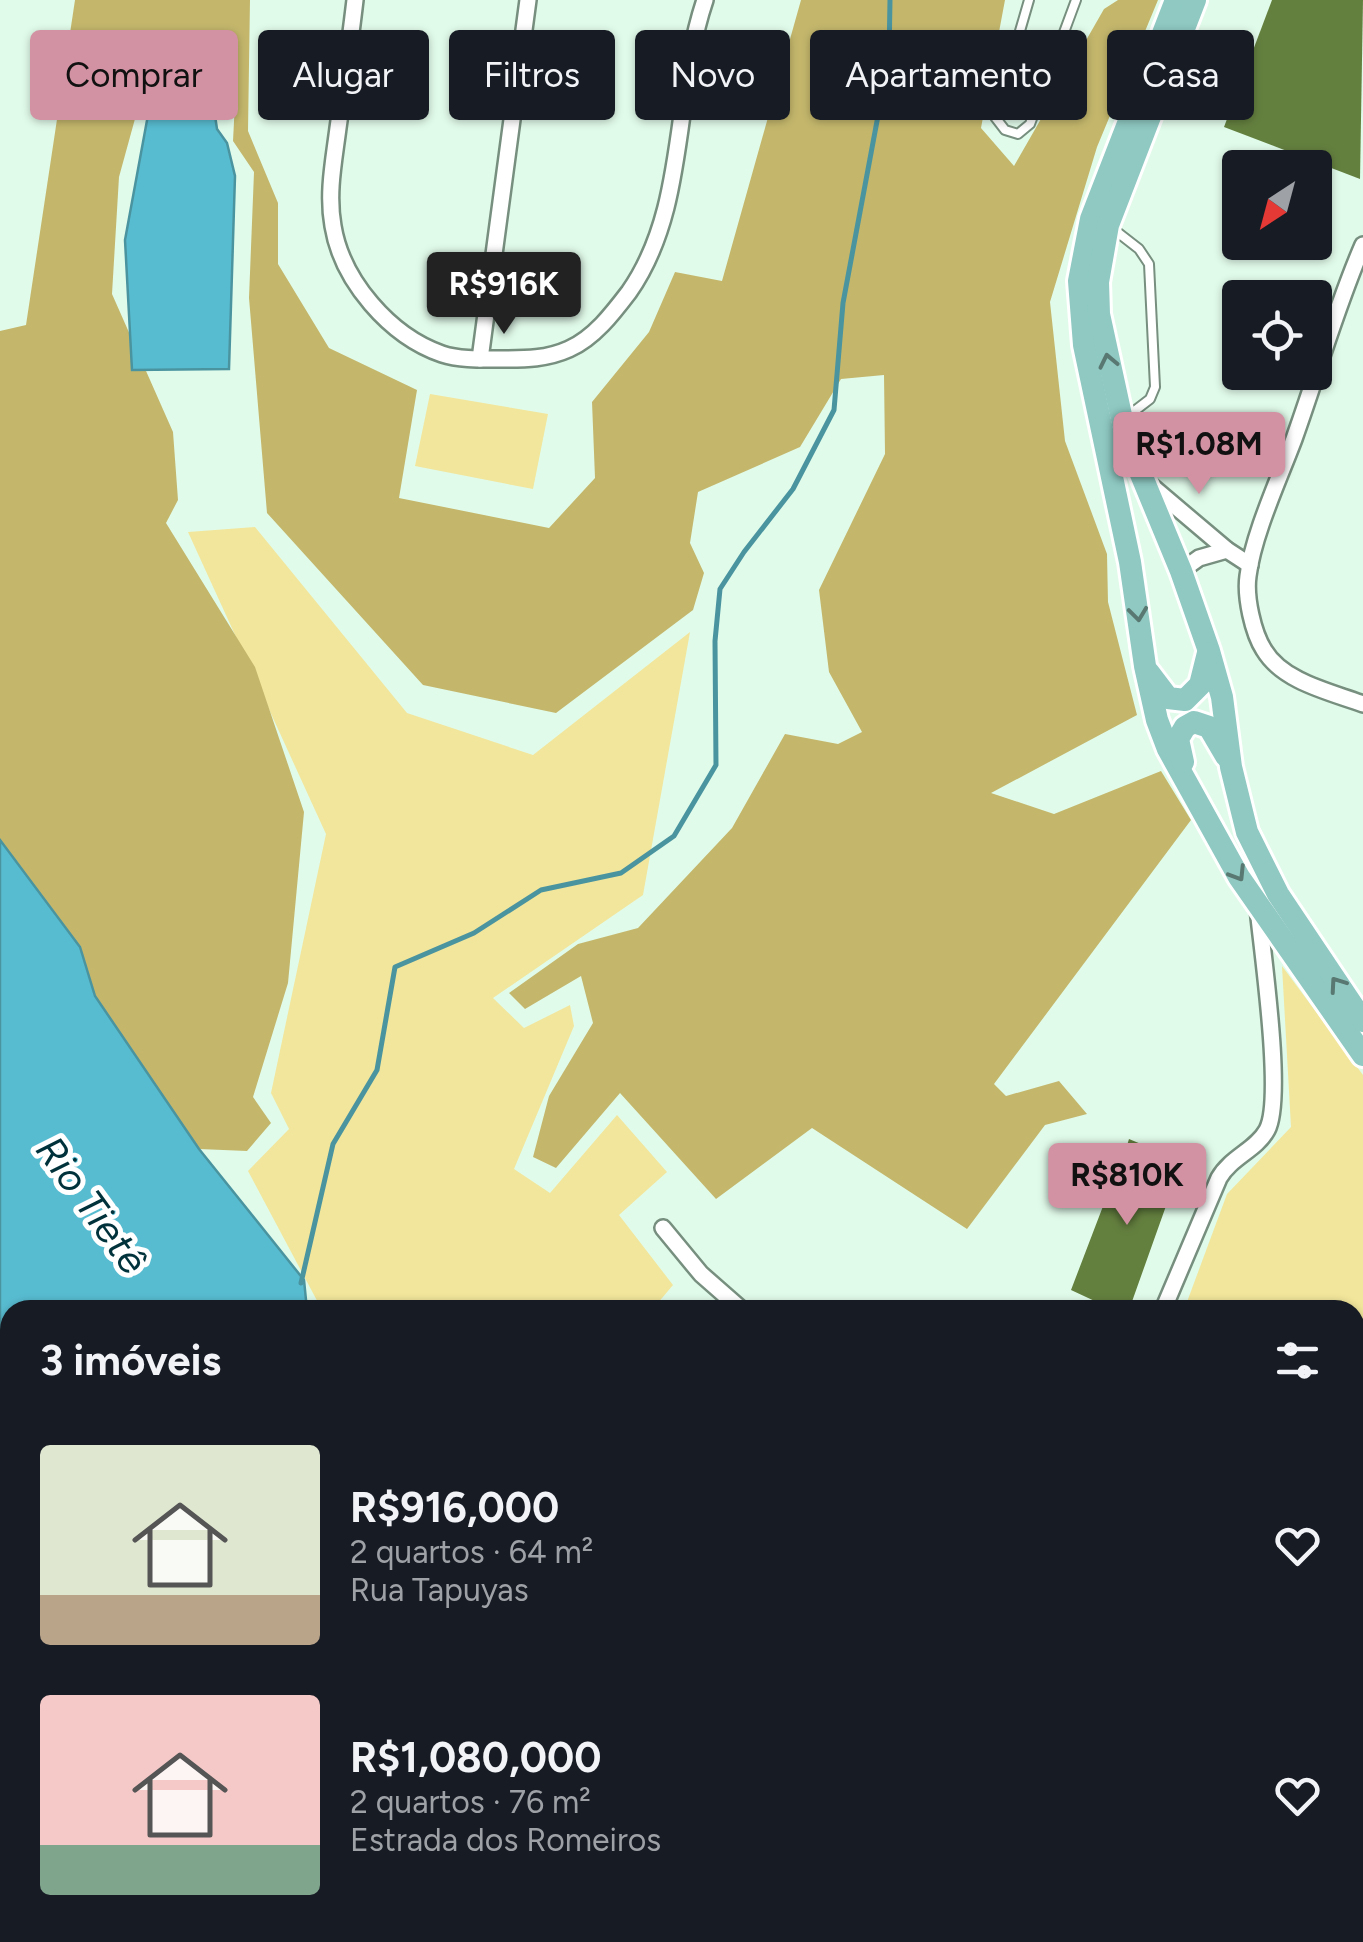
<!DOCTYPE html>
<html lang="pt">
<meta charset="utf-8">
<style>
:root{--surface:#171b24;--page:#20242c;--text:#f1f3f6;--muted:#9ea1a6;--accent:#d392a3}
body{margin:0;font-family:Figtree,sans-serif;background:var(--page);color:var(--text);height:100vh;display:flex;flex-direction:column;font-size:38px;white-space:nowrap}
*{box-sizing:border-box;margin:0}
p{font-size:32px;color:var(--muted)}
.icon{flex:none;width:55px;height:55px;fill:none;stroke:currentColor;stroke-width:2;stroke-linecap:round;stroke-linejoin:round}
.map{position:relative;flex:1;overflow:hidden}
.sheet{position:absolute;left:0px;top:1300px;width:1365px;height:642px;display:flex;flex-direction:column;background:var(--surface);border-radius:30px 30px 0 0;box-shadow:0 2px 8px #0004}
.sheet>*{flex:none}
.guide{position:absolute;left:30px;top:30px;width:1305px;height:90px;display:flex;gap:20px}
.needle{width:65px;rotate:216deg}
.fabs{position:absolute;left:1222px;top:150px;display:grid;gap:20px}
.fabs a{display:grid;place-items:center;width:110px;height:110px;border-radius:10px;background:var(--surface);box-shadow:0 2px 8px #0004;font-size:50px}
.price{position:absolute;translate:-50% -85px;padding:0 22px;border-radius:10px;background:var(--accent);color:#111;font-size:32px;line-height:65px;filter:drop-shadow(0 2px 5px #0008)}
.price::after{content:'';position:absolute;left:50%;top:60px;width:30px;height:22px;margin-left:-15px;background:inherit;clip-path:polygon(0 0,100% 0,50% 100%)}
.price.active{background:#222;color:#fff}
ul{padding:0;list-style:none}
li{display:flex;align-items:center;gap:30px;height:250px;padding:0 40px}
li span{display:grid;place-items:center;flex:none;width:280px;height:200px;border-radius:10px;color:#555}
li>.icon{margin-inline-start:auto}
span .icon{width:120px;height:120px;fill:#fffc;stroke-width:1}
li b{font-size:42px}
h2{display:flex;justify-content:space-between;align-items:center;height:120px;padding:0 40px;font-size:42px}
.tag{padding:0 35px;border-radius:10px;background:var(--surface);box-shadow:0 2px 8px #0004;font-size:35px;line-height:90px}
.tag.active{background:var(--accent);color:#111}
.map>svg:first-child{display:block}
.green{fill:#f2e69c}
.forest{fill:#c4b76c}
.water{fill:#58bcd1;stroke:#4a94a0;stroke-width:2.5}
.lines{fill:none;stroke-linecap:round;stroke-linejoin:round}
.stream{stroke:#4a94a0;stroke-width:5}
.building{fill:#64803f}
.lane-casing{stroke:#778f7f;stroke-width:12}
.street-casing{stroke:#778f7f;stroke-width:20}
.primary-casing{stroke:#fff;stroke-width:28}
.lane{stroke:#fff;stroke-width:8}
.street{stroke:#fff;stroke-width:15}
.primary{stroke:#8fc9c2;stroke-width:22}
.oneway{stroke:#587871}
.labels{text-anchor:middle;stroke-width:10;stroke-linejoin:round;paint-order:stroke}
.water-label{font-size:40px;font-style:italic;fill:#00323b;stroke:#fff}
</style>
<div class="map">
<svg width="1363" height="1942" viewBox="0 0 1363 1942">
<rect width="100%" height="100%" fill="#e1fbea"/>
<g class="green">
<path d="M430 394 548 414 533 489 415 466Z"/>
<path d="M255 527 407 713 533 755 690 632 643 895 493 998 524 1028 570 1005 574 1026 514 1169 550 1193 617 1115 667 1172 619 1215 673 1285 652 1310H322L248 1171 289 1129 271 1093 326 834 188 532Z"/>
<path d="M1282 966 1363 1075V1627L1355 1629V1310H1184L1227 1194 1291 1127Z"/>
<path d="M0 1405 10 1416V1627L0 1612Z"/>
<path d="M1363 1820V1942H1329V1933L1355 1932V1821Z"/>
</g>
<g class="forest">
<path d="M75 0H250L248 131 278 203V264L329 348 417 390 399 498 549 528 595 478 592 402 649 332 675 272 722 281 801 0H1005L981 128 1014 166 1104 9 1118 0H1158L1097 147 1050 302 1065 441 1107 554 1108 602 1137 715 991 793 1054 814 1161 771 1191 820 994 1084 1006 1096 1059 1081 1087 1114 1045 1125 967 1229 812 1128 716 1199 620 1093 556 1168 533 1157 549 1096 593 1023 581 976 525 1009 509 993 578 944 638 928 732 828 785 734 838 744 862 732 829 672 819 590 885 454 884 375 841 379 800 447 698 492 690 543 704 573 693 610 556 713 423 685 267 513 249 298 254 172 233 141 235 102 190 53 155 46 119 177 112 294 173 432 178 500 166 523 255 667 304 812 288 983 253 1097 271 1123 247 1151 199 1149 95 996 80 947 0 840V331L26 325Z"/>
<path d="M0 1612 10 1627V1932H593L605 1942H0Z"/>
</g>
<g class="water">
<path d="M157 66 191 98 213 102 217 129 227 143 235 176 229 369 132 370 125 240Z"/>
<path d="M0 840 80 947 95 996 199 1149 304 1280 307 1310H10V1359L0 1346Z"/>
<path d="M1175 1933 1208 1942H605L593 1933Z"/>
</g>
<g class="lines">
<path class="stream" d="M301 1283 333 1144 377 1070 395 967 474 933 541 890 621 873 674 836 716 765 715 641 720 589 744 552 793 489 834 410 843 303 889 57 890 0"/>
</g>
<g class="building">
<path d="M1272 0H1363L1360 179 1224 127Z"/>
<path d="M1129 1139 1182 1161 1129 1310H1114L1071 1290 1105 1201 1109 1203Z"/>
</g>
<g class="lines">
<g class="lane-casing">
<g id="lane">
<path d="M1029 0 995 117 1005 130 1018 134 1030 124 1076 0"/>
<path d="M1112 228 1139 249 1149 264 1155 387 1150 399 1124 419"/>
</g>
</g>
<g class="street-casing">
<g id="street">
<path d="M355 0C350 43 344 85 338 128 334 160 327 193 333 226 342 281 390 336 442 354 460 360 483 359 502 359 526 359 547 359 569 349 594 338 613 313 629 292 688 208 673 94 705 0"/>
<path d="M1363 245C1336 307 1317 375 1294 439 1279 479 1253 535 1248 576 1245 597 1253 633 1264 650 1283 682 1331 692 1363 704"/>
<path d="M480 359 528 0"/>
<path d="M1149 484 1227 550 1250 565"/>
<path d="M1181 571 1199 558 1227 550"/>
<path d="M663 1228 701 1274 742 1310"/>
<path d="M1163 1310 1219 1178C1231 1157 1256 1150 1267 1130 1284 1099 1262 950 1258 908"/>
<path d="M1355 1701H1363"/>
</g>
</g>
<g class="primary-casing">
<g id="primary">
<path d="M1176 0 1091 219 1079 281 1084 345 1130 562 1145 666 1157 720 1168 749 1239 877 1363 1055"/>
<path d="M1195 0 1108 225 1098 282 1099 314 1126 438 1181 571 1209 651 1222 697 1231 767 1247 832 1278 894 1363 1021"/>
<path d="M1149 673 1168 698 1185 700 1200 685 1208 653"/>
<path d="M1183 762 1178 739 1185 727 1194 722 1209 727 1226 756"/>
</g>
</g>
<use href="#lane" class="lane"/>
<use href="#street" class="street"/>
<use href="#primary" class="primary"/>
</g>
<defs><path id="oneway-chevron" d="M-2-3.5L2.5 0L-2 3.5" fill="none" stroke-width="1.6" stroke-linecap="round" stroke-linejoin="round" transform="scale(2.5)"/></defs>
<g class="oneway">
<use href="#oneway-chevron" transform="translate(1108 361) rotate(-102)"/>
<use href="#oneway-chevron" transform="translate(1138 614) rotate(83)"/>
<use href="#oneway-chevron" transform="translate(1238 874) rotate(58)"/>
<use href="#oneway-chevron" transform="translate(1337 984) rotate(-125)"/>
</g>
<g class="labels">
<g class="water-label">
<text transform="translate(92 1205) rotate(54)" y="14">Rio Tietê</text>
</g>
</g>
</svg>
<div class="fabs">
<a><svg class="needle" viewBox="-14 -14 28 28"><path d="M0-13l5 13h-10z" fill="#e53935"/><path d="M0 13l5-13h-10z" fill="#9ea1a6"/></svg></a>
<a><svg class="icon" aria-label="locate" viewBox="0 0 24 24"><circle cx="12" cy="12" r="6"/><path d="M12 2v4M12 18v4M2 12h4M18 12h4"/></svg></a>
</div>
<b class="price active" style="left:504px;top:337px">R$916K</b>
<b class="price" style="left:1199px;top:497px">R$1.08M</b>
<b class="price" style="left:1127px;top:1228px">R$810K</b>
<div class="guide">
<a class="tag active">Comprar</a>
<a class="tag">Alugar</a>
<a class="tag">Filtros</a>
<a class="tag">Novo</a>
<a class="tag">Apartamento</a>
<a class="tag">Casa</a>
</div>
<section class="sheet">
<h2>3 imóveis<svg class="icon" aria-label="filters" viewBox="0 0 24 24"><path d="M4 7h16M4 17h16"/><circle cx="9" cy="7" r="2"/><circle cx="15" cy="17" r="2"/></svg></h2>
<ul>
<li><span style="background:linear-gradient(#dfe7d0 75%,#b9a48a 0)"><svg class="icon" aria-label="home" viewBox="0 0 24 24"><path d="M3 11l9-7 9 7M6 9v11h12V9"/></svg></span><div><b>R$916,000</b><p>2 quartos · 64 m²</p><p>Rua Tapuyas</p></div><svg class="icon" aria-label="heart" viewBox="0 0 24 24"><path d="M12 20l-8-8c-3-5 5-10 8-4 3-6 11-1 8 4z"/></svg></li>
<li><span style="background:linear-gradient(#f6c9c9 75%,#7fa58c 0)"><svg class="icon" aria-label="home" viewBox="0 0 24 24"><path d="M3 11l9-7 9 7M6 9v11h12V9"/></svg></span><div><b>R$1,080,000</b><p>2 quartos · 76 m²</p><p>Estrada dos Romeiros</p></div><svg class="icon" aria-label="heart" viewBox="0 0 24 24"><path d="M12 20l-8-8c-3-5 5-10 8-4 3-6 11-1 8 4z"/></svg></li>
</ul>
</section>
</div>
